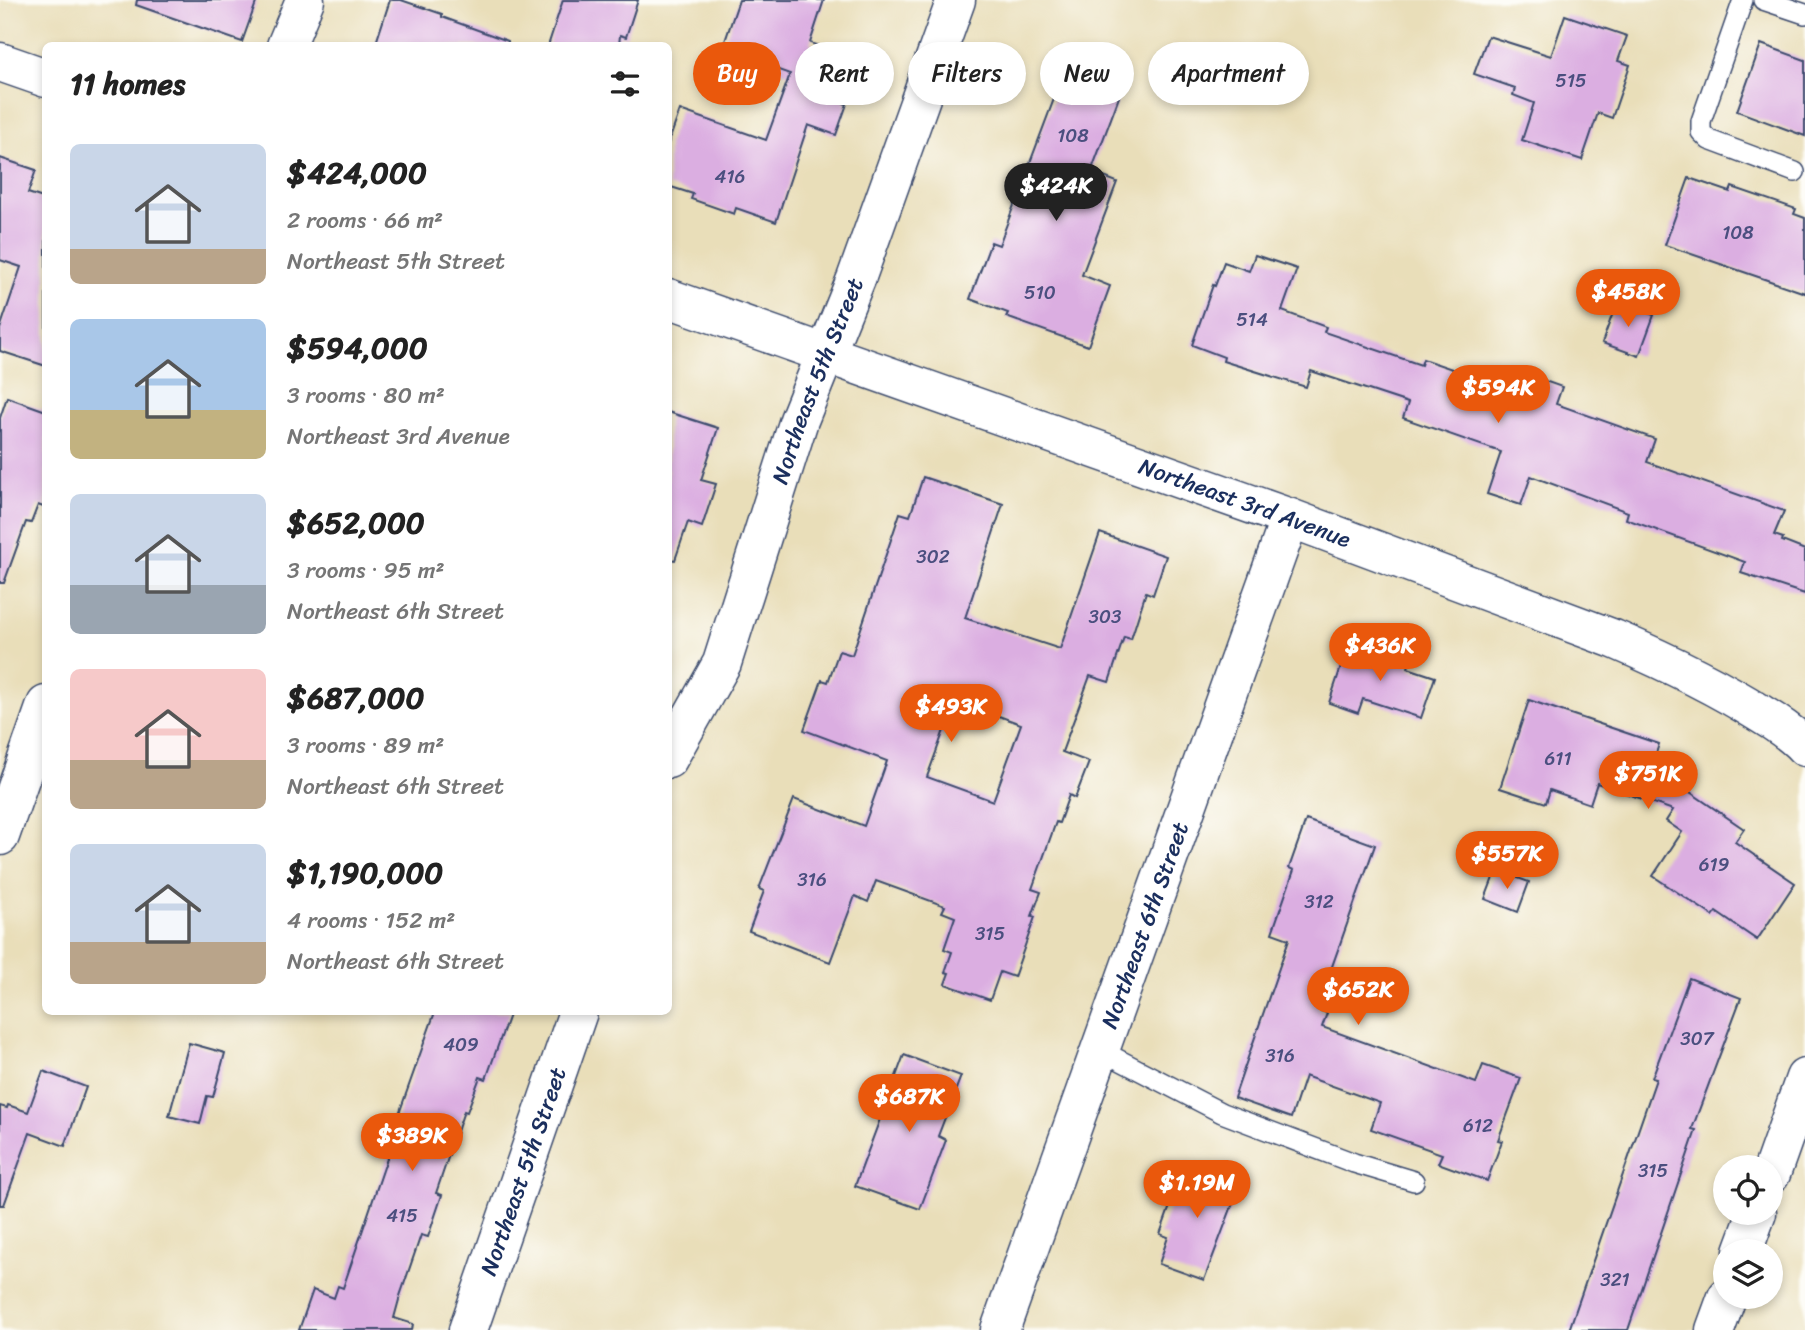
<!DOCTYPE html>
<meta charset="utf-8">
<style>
:root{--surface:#fff;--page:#f6f6f6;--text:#222;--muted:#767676;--accent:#ea580c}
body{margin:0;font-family:Sriracha,sans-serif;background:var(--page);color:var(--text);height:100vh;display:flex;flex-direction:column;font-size:26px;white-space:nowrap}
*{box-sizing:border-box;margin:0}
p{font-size:23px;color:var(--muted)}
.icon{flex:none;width:38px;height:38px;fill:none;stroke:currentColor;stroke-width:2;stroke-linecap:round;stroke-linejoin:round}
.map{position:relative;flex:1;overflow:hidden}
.panel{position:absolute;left:42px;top:42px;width:630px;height:973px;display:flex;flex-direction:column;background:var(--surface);border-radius:10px;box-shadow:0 4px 10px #0003}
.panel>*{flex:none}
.top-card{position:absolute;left:693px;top:42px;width:665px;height:63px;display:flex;gap:14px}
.fabs{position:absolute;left:1713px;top:1155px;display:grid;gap:14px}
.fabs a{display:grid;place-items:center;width:70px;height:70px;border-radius:50%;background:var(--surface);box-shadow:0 4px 10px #0003;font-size:35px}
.price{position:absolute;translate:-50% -60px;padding:0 16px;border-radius:24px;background:var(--accent);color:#fff;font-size:23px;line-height:46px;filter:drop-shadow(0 2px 4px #0008)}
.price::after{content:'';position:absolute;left:50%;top:42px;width:21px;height:16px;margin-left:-10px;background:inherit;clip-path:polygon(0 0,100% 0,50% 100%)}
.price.on{background:#222;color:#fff}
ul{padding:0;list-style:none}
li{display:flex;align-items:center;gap:21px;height:175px;padding:0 28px}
li span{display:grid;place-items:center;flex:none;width:196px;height:140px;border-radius:10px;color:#555}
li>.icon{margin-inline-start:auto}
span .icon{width:84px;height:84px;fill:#fffc;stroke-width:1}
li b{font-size:30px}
h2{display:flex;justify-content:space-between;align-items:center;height:84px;padding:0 28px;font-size:30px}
.tag{padding:0 24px;border-radius:32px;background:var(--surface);box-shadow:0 4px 10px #0003;font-size:24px;line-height:63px}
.tag.on{background:var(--accent);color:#fff}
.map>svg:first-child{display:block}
.building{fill:#dbaee1;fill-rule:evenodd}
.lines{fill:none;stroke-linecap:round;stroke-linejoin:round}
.lane-casing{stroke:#3a496c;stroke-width:22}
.street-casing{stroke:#3a496c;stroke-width:41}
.lane{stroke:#fff;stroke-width:19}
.street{stroke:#fff;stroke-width:38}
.labels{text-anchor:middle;stroke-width:7;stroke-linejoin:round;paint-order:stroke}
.number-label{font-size:19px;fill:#4b4f7f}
.street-label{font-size:23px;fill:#1b2f5e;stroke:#fdfcf7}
</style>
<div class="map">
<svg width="1805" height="1330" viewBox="0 0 1805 1330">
<rect width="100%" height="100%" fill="#fdfcf7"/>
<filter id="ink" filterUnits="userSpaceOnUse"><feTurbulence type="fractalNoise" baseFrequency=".0143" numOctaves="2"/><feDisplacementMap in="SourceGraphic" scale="14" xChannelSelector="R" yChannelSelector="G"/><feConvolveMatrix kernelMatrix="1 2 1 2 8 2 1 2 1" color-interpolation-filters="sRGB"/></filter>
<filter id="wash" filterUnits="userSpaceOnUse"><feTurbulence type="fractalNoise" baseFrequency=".00686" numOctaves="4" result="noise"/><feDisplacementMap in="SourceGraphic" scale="28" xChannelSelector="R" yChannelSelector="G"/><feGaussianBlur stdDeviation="1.57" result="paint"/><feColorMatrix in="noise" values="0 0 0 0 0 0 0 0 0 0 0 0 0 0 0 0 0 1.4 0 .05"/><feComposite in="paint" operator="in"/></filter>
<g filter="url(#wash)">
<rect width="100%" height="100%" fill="#e9deb9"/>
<g id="blocks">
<g class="building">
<path d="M137 0H257L242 42 136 5Z"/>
<path d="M390 0H401L442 14V17L508 41V46H375Z"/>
<path d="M563 0H638L626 37 620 35 619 46H548Z"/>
<path d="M739 0H824L810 43 859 60 844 103 847 104 836 135 808 125 776 222 736 208 734 214 691 199 693 194 668 186V144L680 110 766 140 790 74 722 50Z"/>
<path d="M1565 15 1627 36 1618 61 1630 65 1612 118 1598 113 1582 160 1522 140 1534 103 1513 95 1515 88 1474 74 1488 36 1551 56Z"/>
<path d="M1761 44 1805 60V136L1737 111Z"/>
<path d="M1063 75 1119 97 1091 172 1117 182 1082 275 1110 286 1088 346 1006 317 1008 313 970 299 991 242 999 245Z"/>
<path d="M0 158 36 170 28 193 46 199V366L0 351V329L21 267 0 260Z"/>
<path d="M1689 178 1730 192 1732 187 1796 209 1794 214 1805 218V293L1665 245Z"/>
<path d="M1255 255 1297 269 1282 311 1326 327 1324 332 1421 365 1423 359 1522 393 1528 375 1562 387 1556 404 1655 439 1647 462 1784 511 1774 535 1783 538 1782 541 1805 550V594L1741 573 1745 562 1626 519 1628 512 1531 476 1521 505 1487 494 1501 452 1403 418 1408 403 1311 371 1306 387 1223 361 1224 357 1192 345 1213 285 1215 286 1224 262 1249 271Z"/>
<path d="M1617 302 1654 315 1639 356 1602 343Z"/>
<path d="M7 397 46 411V508L38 505 31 523 26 522 4 583H0V418Z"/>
<path d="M668 412 718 428 701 480 716 484 702 527 688 522 675 560 668 559Z"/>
<path d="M923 477 1003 504 965 618 1060 649 1100 533 1166 556 1153 595 1146 592 1131 639 1124 637 1109 682 1090 676 1062 752 1089 762 1075 798 1069 795 1059 823 1056 822 1032 889 1041 892 1032 916 1035 917 1014 977 1000 972 990 1000 945 984 949 973 945 972 952 952 944 949 955 917 942 912 945 906 876 881 868 902 855 896 830 962 749 931 764 891 759 889 794 799 864 826 887 761 804 730 822 680 828 682 839 651 852 655 900 513 910 516ZM955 700 1021 724 993 801 927 777Z"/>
<path d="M1349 643 1409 664 1408 668 1435 677 1421 718 1363 699 1358 713 1329 703Z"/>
<path d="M1529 700 1659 744 1652 766 1744 829 1735 842 1795 883 1757 940 1716 912 1713 916 1653 876 1682 832 1666 821 1673 810 1597 783 1590 804 1550 790 1546 803 1500 788Z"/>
<path d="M1306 820 1375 845 1317 1009 1327 1013 1322 1027 1476 1083 1483 1065 1521 1078 1498 1140 1502 1141 1487 1181 1438 1163 1442 1154 1371 1129 1380 1103 1305 1076 1291 1118 1234 1098 1289 939 1272 933 1294 870 1289 868Z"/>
<path d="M1496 870 1529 882 1518 912 1485 899Z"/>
<path d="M1689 978 1741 998 1692 1129 1696 1130 1628 1330H1569L1656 1079 1652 1078Z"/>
<path d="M435 1012H510L486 1079 480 1077 467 1112 464 1111 436 1193 442 1195 428 1237 421 1235 400 1296 394 1318 413 1324 412 1330H299L313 1290 334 1298 338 1286 343 1288 398 1126 395 1125Z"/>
<path d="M189 1043 225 1053 213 1097 207 1096 200 1124 169 1116Z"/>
<path d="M904 1055 961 1076 938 1136 946 1140 920 1209 855 1186Z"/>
<path d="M43 1071 86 1087 65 1146 30 1133 4 1205H0V1106L7 1108 8 1105 28 1112Z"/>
<path d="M1186 1162 1241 1182 1204 1280 1159 1264 1168 1237 1160 1234Z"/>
</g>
</g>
</g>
<g filter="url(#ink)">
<use href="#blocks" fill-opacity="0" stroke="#3a496c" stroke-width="2"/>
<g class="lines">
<g class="lane-casing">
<g id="lane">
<path d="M1743 0 1701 121V132L1709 140 1795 172"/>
<path d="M1763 0 1805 14"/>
<path d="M1100 1050 1222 1113 1354 1163 1414 1181"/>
</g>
</g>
<g class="street-casing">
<g id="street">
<path d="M286 46 305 0"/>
<path d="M0 62 46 78"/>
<path id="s1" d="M668 298 1290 518 1614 639C1665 661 1714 684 1761 714 1776 723 1793 734 1805 747"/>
<path id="s2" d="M668 759 722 663 799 420 856 279 956 0"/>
<path d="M0 836 46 705"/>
<path d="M1771 1174 1805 1078"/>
<path d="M1743 1251 1757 1213"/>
<path id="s3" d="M468 1330 578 1012"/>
<path id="s4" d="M1000 1330 1290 518"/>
<path d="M1715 1330 1727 1297"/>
</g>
</g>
<use href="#lane" class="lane"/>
<use href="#street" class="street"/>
</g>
</g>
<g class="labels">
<g class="number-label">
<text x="1571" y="87">515</text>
<text x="1073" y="142">108</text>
<text x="730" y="183">416</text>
<text x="1738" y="239">108</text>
<text x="1040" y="299">510</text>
<text x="1252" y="326">514</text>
<text x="933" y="563">302</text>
<text x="1105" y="623">303</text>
<text x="1558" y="765">611</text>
<text x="1714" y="871">619</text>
<text x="812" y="886">316</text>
<text x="1319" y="908">312</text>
<text x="990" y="940">315</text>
<text x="1697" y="1045">307</text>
<text x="461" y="1051">409</text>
<text x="1280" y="1062">316</text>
<text x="1478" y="1132">612</text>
<text x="1653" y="1177">315</text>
<text x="402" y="1222">415</text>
<text x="1615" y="1286">321</text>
</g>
<g class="street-label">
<text dy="8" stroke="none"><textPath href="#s2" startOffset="408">Northeast 5th Street</textPath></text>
<text dy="8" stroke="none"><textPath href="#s1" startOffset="612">Northeast 3rd Avenue</textPath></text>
<text dy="8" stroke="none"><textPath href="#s4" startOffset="430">Northeast 6th Street</textPath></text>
<text dy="8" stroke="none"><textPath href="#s3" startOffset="168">Northeast 5th Street</textPath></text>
</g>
</g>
</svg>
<div class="fabs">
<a><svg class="icon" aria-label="locate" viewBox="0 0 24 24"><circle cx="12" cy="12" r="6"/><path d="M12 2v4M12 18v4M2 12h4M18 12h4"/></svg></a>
<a><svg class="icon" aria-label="layers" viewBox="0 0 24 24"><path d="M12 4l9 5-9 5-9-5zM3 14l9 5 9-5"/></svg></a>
</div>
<b class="price on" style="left:1056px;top:223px">$424K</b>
<b class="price" style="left:1628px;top:329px">$458K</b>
<b class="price" style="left:1498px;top:425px">$594K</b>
<b class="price" style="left:1380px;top:683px">$436K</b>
<b class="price" style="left:951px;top:744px">$493K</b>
<b class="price" style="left:1648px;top:811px">$751K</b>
<b class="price" style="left:1507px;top:891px">$557K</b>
<b class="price" style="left:1358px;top:1027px">$652K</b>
<b class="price" style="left:909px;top:1134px">$687K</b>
<b class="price" style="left:412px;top:1173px">$389K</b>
<b class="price" style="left:1197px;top:1220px">$1.19M</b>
<div class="top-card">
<a class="tag on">Buy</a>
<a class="tag">Rent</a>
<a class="tag">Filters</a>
<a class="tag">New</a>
<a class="tag">Apartment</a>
</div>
<section class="panel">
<h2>11 homes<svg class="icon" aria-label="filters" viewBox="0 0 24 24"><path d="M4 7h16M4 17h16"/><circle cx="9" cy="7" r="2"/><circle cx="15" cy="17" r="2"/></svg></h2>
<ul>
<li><span style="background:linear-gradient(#c9d6e8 75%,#b9a48a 0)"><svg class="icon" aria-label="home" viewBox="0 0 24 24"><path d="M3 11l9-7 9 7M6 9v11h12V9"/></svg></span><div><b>$424,000</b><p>2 rooms · 66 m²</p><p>Northeast 5th Street</p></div></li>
<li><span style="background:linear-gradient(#a9c7e8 65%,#c2b280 0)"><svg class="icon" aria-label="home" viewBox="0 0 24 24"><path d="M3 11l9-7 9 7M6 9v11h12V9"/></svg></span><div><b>$594,000</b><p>3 rooms · 80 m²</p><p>Northeast 3rd Avenue</p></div></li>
<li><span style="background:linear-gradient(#c9d6e8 65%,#9aa5b1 0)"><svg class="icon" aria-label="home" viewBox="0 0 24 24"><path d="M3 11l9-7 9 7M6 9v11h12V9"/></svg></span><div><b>$652,000</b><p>3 rooms · 95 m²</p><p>Northeast 6th Street</p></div></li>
<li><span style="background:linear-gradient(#f6c9c9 65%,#b9a48a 0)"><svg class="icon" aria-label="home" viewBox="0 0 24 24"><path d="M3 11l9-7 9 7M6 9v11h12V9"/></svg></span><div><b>$687,000</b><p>3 rooms · 89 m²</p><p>Northeast 6th Street</p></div></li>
<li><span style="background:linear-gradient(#c9d6e8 70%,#b9a48a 0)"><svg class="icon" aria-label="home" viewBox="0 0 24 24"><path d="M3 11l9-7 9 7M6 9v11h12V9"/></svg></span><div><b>$1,190,000</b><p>4 rooms · 152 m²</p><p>Northeast 6th Street</p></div></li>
</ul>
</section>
</div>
